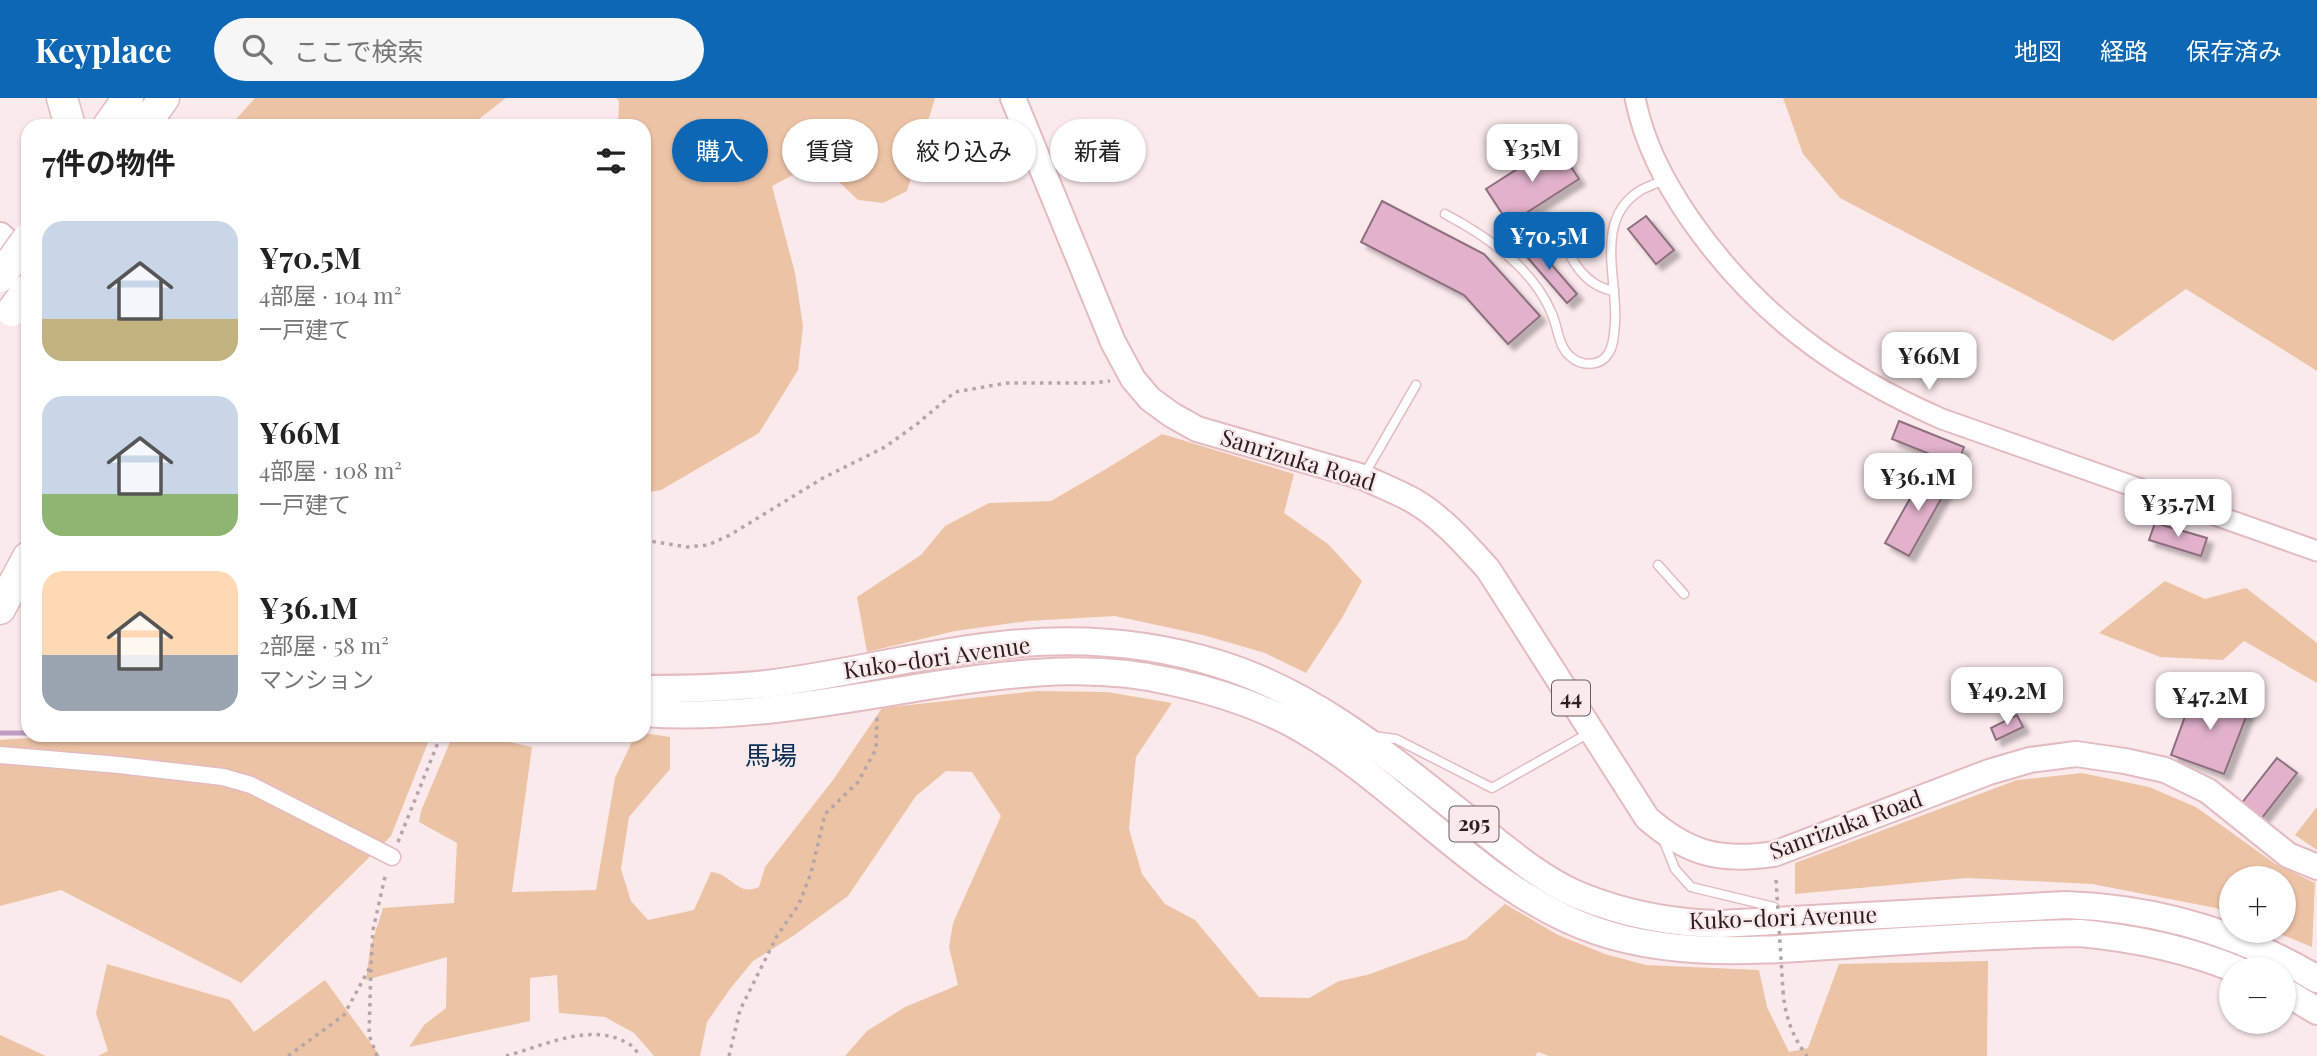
<!DOCTYPE html>
<html lang="ja">
<meta charset="utf-8">
<style>
:root{--surface:#fff;--page:#f6f6f6;--text:#222;--muted:#767676;--accent:#0e67b4}
body{margin:0;font-family:"Playfair Display","Noto Sans JP",serif;background:var(--page);color:var(--text);height:100vh;display:flex;flex-direction:column;font-size:26px;white-space:nowrap}
*{box-sizing:border-box;margin:0}
p{font-size:23px;color:var(--muted)}
.icon{flex:none;width:38px;height:38px;fill:none;stroke:currentColor;stroke-width:2;stroke-linecap:round;stroke-linejoin:round}
.map{position:relative;flex:1;overflow:hidden}
.details{position:absolute;left:21px;top:21px;width:630px;height:623px;display:flex;flex-direction:column;background:var(--surface);border-radius:21px;box-shadow:0 2px 5px #0004}
.details>*{flex:none}
.banner{position:absolute;left:672px;top:21px;width:665px;height:63px;display:flex;gap:14px}
.tools{position:absolute;left:2219px;top:768px;display:grid;gap:14px}
.tools a{display:grid;place-items:center;width:77px;height:77px;border-radius:50%;background:var(--surface);box-shadow:0 2px 5px #0004;font-size:35px}
.price{position:absolute;translate:-50% -60px;padding:0 16px;border-radius:14px;background:#fff;color:#222;font-size:23px;line-height:46px;filter:drop-shadow(0 2px 4px #0008)}
.price::after{content:'';position:absolute;left:50%;top:42px;width:21px;height:16px;margin-left:-10px;background:inherit;clip-path:polygon(0 0,100% 0,50% 100%)}
.price.current{background:var(--accent);color:#fff}
ul{padding:0;list-style:none}
li{display:flex;align-items:center;gap:21px;height:175px;padding:0 21px}
li span{display:grid;place-items:center;flex:none;width:196px;height:140px;border-radius:21px;color:#555}
li>.icon{margin-inline-start:auto}
span .icon{width:84px;height:84px;fill:#fffc;stroke-width:1}
li b{font-size:30px}
h2{display:flex;justify-content:space-between;align-items:center;height:84px;padding:0 21px;font-size:30px}
.pill{padding:0 24px;border-radius:32px;background:var(--surface);box-shadow:0 2px 5px #0004;font-size:24px;line-height:63px}
.pill.current{background:var(--accent);color:#fff}
header{display:flex;align-items:center;gap:42px;box-sizing:border-box;height:98px;padding:0 35px;background:var(--accent);color:#fff}
header strong{font-size:33px}
nav{display:flex;gap:38px;margin-inline-start:auto;font-size:24px}
.search{width:490px;height:63px;background:var(--page);display:flex;align-items:center;gap:18px;box-sizing:border-box;padding:0 24px;border-radius:38px;color:var(--muted);font-size:26px}
.map>svg:first-child{display:block}
.green{fill:#edc3a6}
.lines{fill:none;stroke-linecap:round;stroke-linejoin:round}
.stream{stroke:#c09ec4;stroke-width:5}
.building{fill:#e2b2cb;stroke:#8e6e7f;stroke-width:2;filter:url(#shadow)}
.service-casing{stroke:#e3bbc1;stroke-width:11}
.minor-casing{stroke:#e3bbc1;stroke-width:19}
.tertiary-casing{stroke:#e3bbc1;stroke-width:23}
.primary-casing{stroke:#e3bbc1;stroke-width:28}
.trunk-casing{stroke:#e3bbc1;stroke-width:30}
.motorway-casing{stroke:#e3bbc1;stroke-width:33}
.path{stroke:#b5a5a7;stroke-width:3.5;stroke-dasharray:3.5 5;stroke-linecap:butt}
.service{stroke:#fff;stroke-width:8}
.minor{stroke:#fff;stroke-width:16}
.tertiary{stroke:#fff;stroke-width:19}
.primary{stroke:#fff;stroke-width:24}
.trunk{stroke:#fff;stroke-width:26}
.motorway{stroke:#fff;stroke-width:30}
.motorway-bridge-casing{stroke:#e3bbc1;stroke-width:33;stroke-linecap:butt}
.path-bridge{stroke:#b5a5a7;stroke-width:3.5;stroke-dasharray:3.5 5;stroke-linecap:butt}
.motorway-bridge{stroke:#fff;stroke-width:30}
.labels{text-anchor:middle;stroke-width:5;stroke-linejoin:round;paint-order:stroke}
.shield{fill:#fbeaec;stroke:#6a5a5c;stroke-width:2}
.shield-label{font-size:21px;font-weight:bold;fill:#2c1d1f}
.street-label{font-size:23px;fill:#2c1d1f;stroke:#fbeaec}
.quarter-label{font-size:26px;fill:#062d53;stroke:#fbeaec}
</style>
<header>
<strong>Keyplace</strong>
<div class="search"><svg class="icon" aria-label="search" viewBox="0 0 24 24"><circle cx="10" cy="10" r="6"/><path d="M15 15l6 6"/></svg>ここで検索</div>
<nav><a>地図</a><a>経路</a><a>保存済み</a></nav>
</header>
<div class="map">
<svg width="2317" height="958" viewBox="0 0 2317 958">
<defs>
<filter id="shadow"><feDropShadow dx="6" dy="6" stdDeviation="2" flood-color="#0004"/></filter>
</defs>
<rect width="100%" height="100%" fill="#fbeaec"/>
<g class="green">
<path d="M255 0H506L470 28H230Z"/>
<path d="M616 0H935L907 93 883 105 858 102 837 82 804 71 772 88 795 175 803 228 798 272 759 335 661 392 644 395V28H618L619 3Z"/>
<path d="M1783 0H2317V273L2186 191 2113 243 1840 100 1803 56Z"/>
<path d="M1162 336 1294 376 1284 415 1328 446 1362 483 1342 520 1306 575 1265 555 1203 537 1115 518 1028 523 955 533 867 554 857 499 921 457 945 428 989 405 1051 403 1106 371Z"/>
<path d="M2165 483 2205 501 2246 490 2317 545V585L2244 543 2223 562 2160 559 2099 535Z"/>
<path d="M1037 593 1107 594 1172 605 1136 659 1129 731 1142 776 1165 806 1195 822 1259 899 1309 900 1339 883 1367 877 1466 841 1505 806 1558 837 1605 856 1646 867 1759 872 1767 909 1789 954 1808 950 1839 866 1988 863 1987 958H1549L1538 954 1535 958H845L867 933 905 909 958 887 949 849 953 825 1001 718 972 674 946 673 916 698 848 798 793 838 753 863 730 891 707 924 700 958H654L634 935 605 919 559 915 557 877 530 880V923L409 949 424 927 446 910 447 859 366 882 370 851 383 810 454 805 457 745 419 724 421 713 453 637H476L532 649 512 794 596 792 615 680 635 637H644V635L670 639V671L629 719 621 771 631 803 648 822 694 812 711 774C731 775 737 799 759 789L765 769 833 682 882 610Z"/>
<path d="M54 637H431L391 738 241 885 61 792 0 808V642C12 640 47 641 54 637Z"/>
<path d="M2082 675 2149 689 2196 709 2274 765 2315 785 2312 849 2273 833H2284V780H2231V816L2216 810 2092 786 1967 780 1795 796V765L2017 682Z"/>
<path d="M2317 709V752L2295 737Z"/>
<path d="M107 866 230 902 254 934 325 882 380 958H98L108 953 96 915Z"/>
<path d="M0 937 46 958H0Z"/>
</g>
<g class="lines">
<path class="stream" d="M0 635H28"/>
</g>
<g class="building">
<path d="M1556 46 1579 81 1509 126 1486 91Z"/>
<path d="M1382 103 1484 156 1540 218 1508 246 1464 197 1361 144Z"/>
<path d="M1646 118 1674 152 1656 166 1628 131Z"/>
<path d="M1531 143 1577 196 1567 205 1521 152Z"/>
<path d="M1899 323 1964 349 1957 367 1892 341Z"/>
<path d="M1926 372 1950 385 1909 458 1885 445Z"/>
<path d="M2155 425 2207 440 2201 458 2149 442Z"/>
<path d="M2195 591 2249 611 2224 676 2171 657Z"/>
<path d="M2017 617 2023 629 1996 642 1991 630Z"/>
<path d="M2277 660 2297 675 2261 721 2241 706Z"/>
</g>
<g class="lines">
<g class="service-casing">
<g id="service">
<path d="M1445 116C1487 138 1533 170 1552 216 1558 229 1558 249 1571 259 1581 268 1600 269 1608 256 1614 248 1614 235 1615 225 1618 180 1593 121 1641 92 1649 88 1658 85 1665 81"/>
<path d="M1561 138C1572 164 1585 188 1614 193"/>
<path d="M1364 377 1416 287"/>
<path d="M1658 467 1684 496"/>
<path d="M1373 638 1396 641 1492 690 1589 635"/>
<path d="M1663 741 1675 771 1691 789 1774 809V819"/>
</g>
</g>
<g class="minor-casing">
<path id="minor" d="M0 657 119 667 223 679 251 687 392 759"/>
</g>
<g class="tertiary-casing">
<path id="tertiary" d="M1635 0C1644 45 1664 83 1690 121 1756 216 1837 275 1942 321L2317 453"/>
</g>
<g class="primary-casing">
<path id="primary" d="M1013 0 1113 244 1133 281 1150 301 1172 317 1197 331 1363 379C1380 387 1398 394 1414 403 1443 420 1466 447 1488 471L1647 720C1688 756 1720 764 1774 756L1989 674 2030 662 2076 656 2125 663 2165 672 2208 693 2288 757 2317 769"/>
</g>
<g class="trunk-casing">
<g id="trunk">
<path d="M0 138 28 165"/>
<path d="M644 591C685 591 725 590 766 586 844 577 922 555 1001 547 1073 539 1149 544 1219 566 1317 596 1394 663 1473 725 1506 751 1539 780 1578 797 1624 816 1671 825 1720 826L2066 807C2155 810 2240 835 2317 881"/>
<path d="M644 615C750 623 856 598 961 583 1032 573 1102 567 1173 584 1214 593 1258 607 1295 627 1391 680 1466 774 1567 821 1658 864 1762 852 1859 846 1933 841 2006 836 2080 835 2134 840 2187 851 2238 872"/>
<path d="M2284 893 2317 913"/>
</g>
</g>
<g class="motorway-casing">
<g id="motorway">
<path d="M62 0 70 28"/>
<path d="M108 28 128 0"/>
<path d="M144 28 164 0"/>
<path d="M0 511 28 459"/>
</g>
</g>
<g class="path">
<path d="M644 442 687 449 708 447 730 437 823 380 885 349 917 326 955 294 1007 285H1092L1110 283"/>
<path d="M398 744 441 637"/>
<path d="M1783 893C1785 918 1792 938 1807 958"/>
<path d="M288 958 344 917 370 869"/>
<path d="M377 958 369 937 371 868 373 832 386 774"/>
<path d="M506 958C543 948 592 923 629 946 633 948 637 954 640 958"/>
<path d="M729 958 740 912 777 838 799 806 811 775 825 716 858 684 876 651 877 618"/>
</g>
<use href="#service" class="service"/>
<use href="#minor" class="minor"/>
<use href="#tertiary" class="tertiary"/>
<use href="#primary" class="primary"/>
<use href="#trunk" class="trunk"/>
<use href="#motorway" class="motorway"/>
<g class="motorway-bridge-casing">
<g id="motorway-bridge">
<path d="M0 179 28 140"/>
<path d="M12 213 28 191"/>
</g>
</g>
<path class="path-bridge" d="M1776 782 1783 893"/>
<use href="#motorway-bridge" class="motorway-bridge"/>
</g>
<g class="labels">
<g class="shield">
<rect x="1552" y="582.5" width="38" height="35" rx="5"/>
<rect x="1449.5" y="708.5" width="49" height="35" rx="5"/>
</g>
<g class="shield-label">
<text x="1571" y="607">44</text>
<text x="1474" y="733">295</text>
</g>
<g class="street-label">
<text transform="translate(1298 362) rotate(17)" y="8">Sanrizuka Road</text>
<text transform="translate(937 560) rotate(-8)" y="8">Kuko-dori Avenue</text>
<text transform="translate(1846 727) rotate(-20)" y="8">Sanrizuka Road</text>
<text transform="translate(1783 820) rotate(-2)" y="8">Kuko-dori Avenue</text>
</g>
<g class="quarter-label">
<text x="771" y="667">馬場</text>
</g>
</g>
</svg>
<div class="tools">
<a>+</a>
<a>−</a>
</div>
<b class="price" style="left:1532px;top:86px">¥35M</b>
<b class="price current" style="left:1549px;top:174px">¥70.5M</b>
<b class="price" style="left:1929px;top:294px">¥66M</b>
<b class="price" style="left:1918px;top:415px">¥36.1M</b>
<b class="price" style="left:2178px;top:441px">¥35.7M</b>
<b class="price" style="left:2007px;top:629px">¥49.2M</b>
<b class="price" style="left:2210px;top:634px">¥47.2M</b>
<div class="banner">
<a class="pill current">購入</a>
<a class="pill">賃貸</a>
<a class="pill">絞り込み</a>
<a class="pill">新着</a>
</div>
<section class="details">
<h2>7件の物件<svg class="icon" aria-label="filters" viewBox="0 0 24 24"><path d="M4 7h16M4 17h16"/><circle cx="9" cy="7" r="2"/><circle cx="15" cy="17" r="2"/></svg></h2>
<ul>
<li><span style="background:linear-gradient(#c9d6e8 70%,#c2b280 0)"><svg class="icon" aria-label="home" viewBox="0 0 24 24"><path d="M3 11l9-7 9 7M6 9v11h12V9"/></svg></span><div><b>¥70.5M</b><p>4部屋 · 104 m²</p><p>一戸建て</p></div></li>
<li><span style="background:linear-gradient(#c9d6e8 70%,#8fb573 0)"><svg class="icon" aria-label="home" viewBox="0 0 24 24"><path d="M3 11l9-7 9 7M6 9v11h12V9"/></svg></span><div><b>¥66M</b><p>4部屋 · 108 m²</p><p>一戸建て</p></div></li>
<li><span style="background:linear-gradient(#ffd9b3 60%,#9aa5b1 0)"><svg class="icon" aria-label="home" viewBox="0 0 24 24"><path d="M3 11l9-7 9 7M6 9v11h12V9"/></svg></span><div><b>¥36.1M</b><p>2部屋 · 58 m²</p><p>マンション</p></div></li>
</ul>
</section>
</div>
